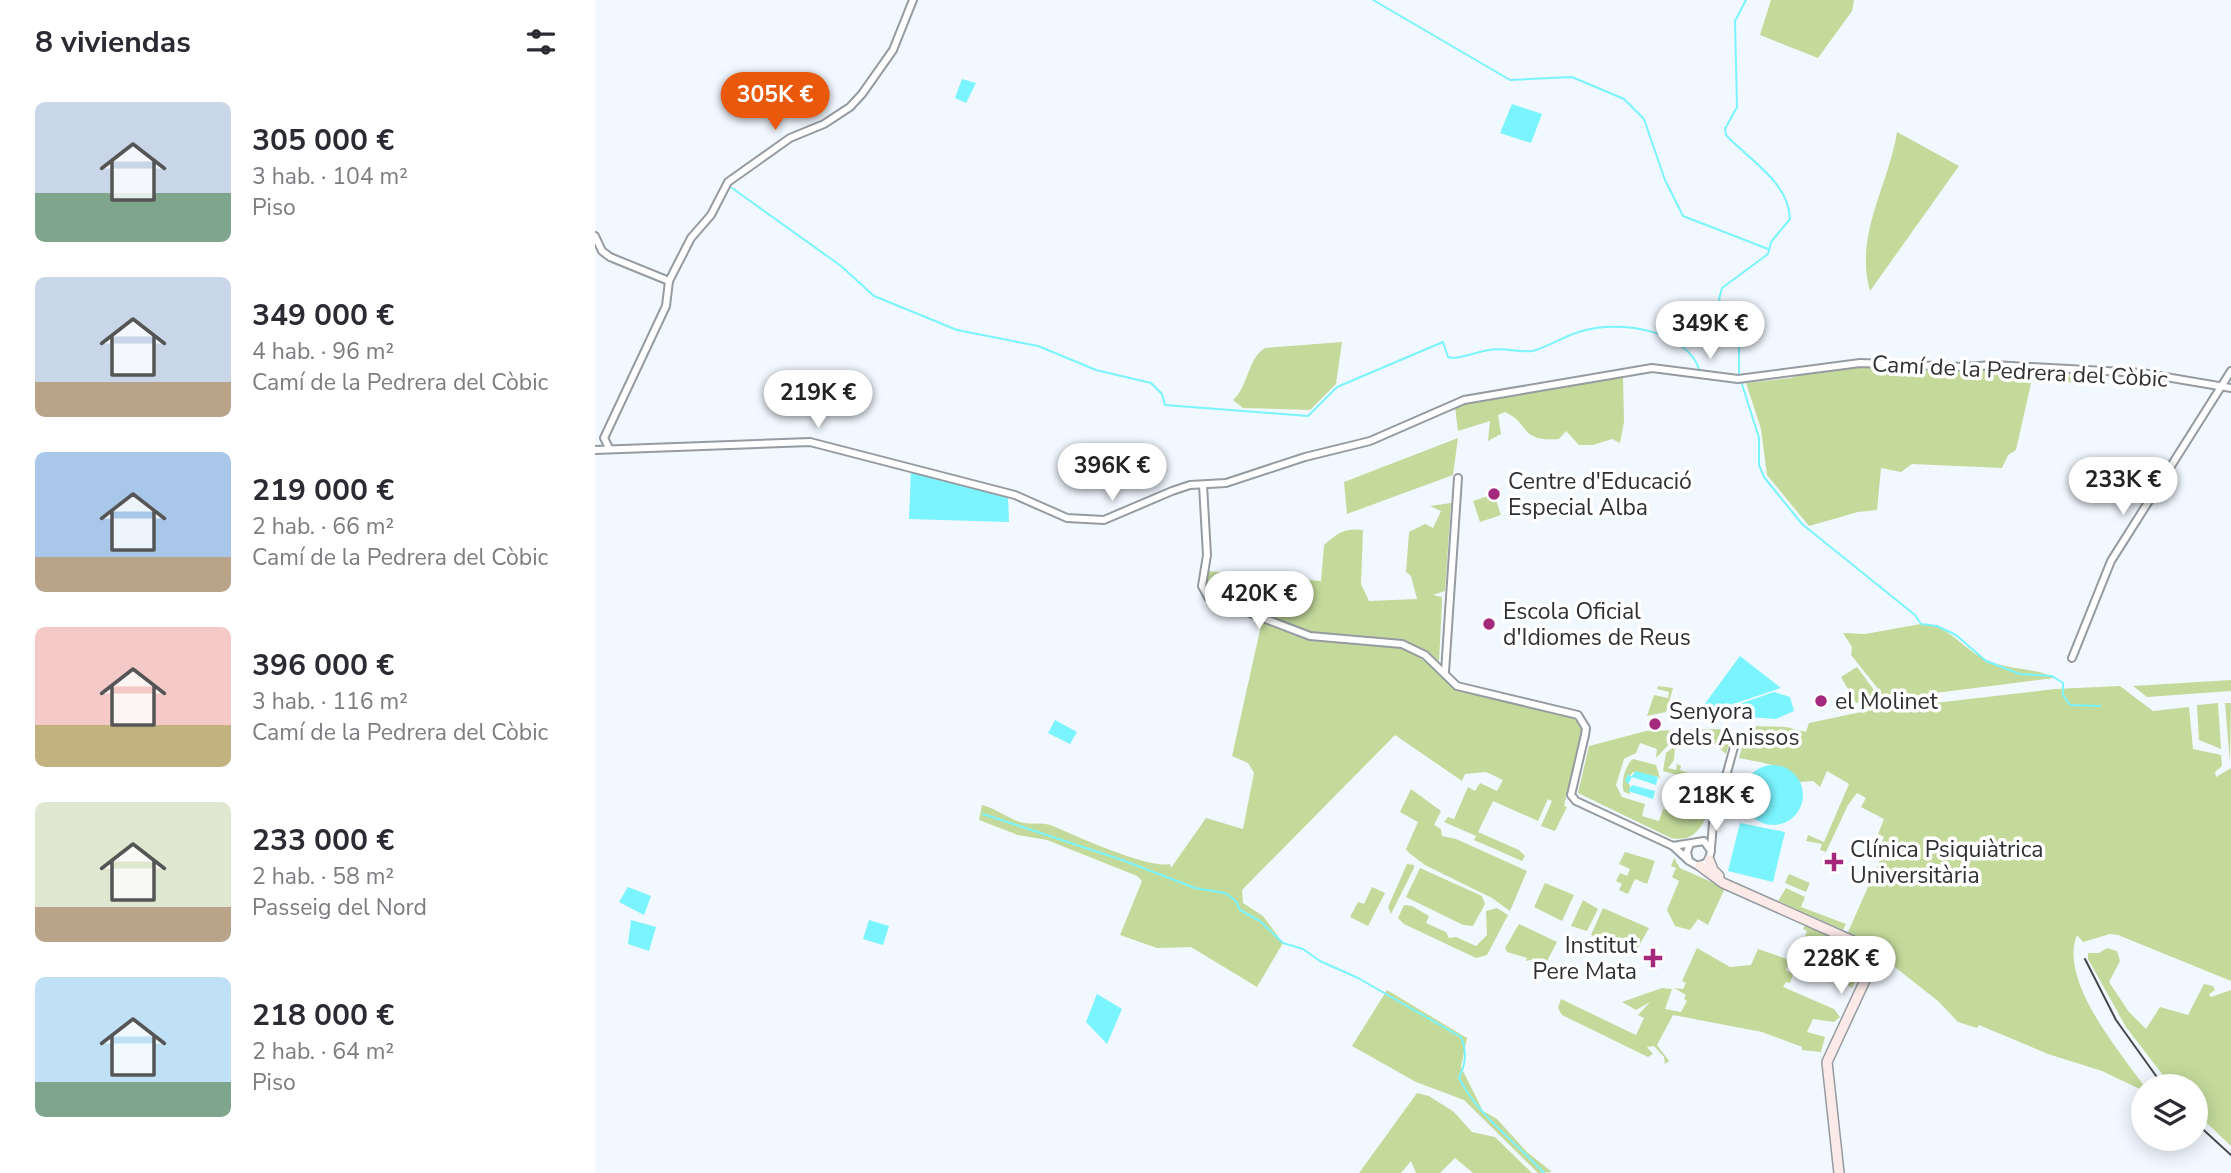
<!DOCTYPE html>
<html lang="es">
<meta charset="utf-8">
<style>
:root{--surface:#fff;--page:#f2f2f3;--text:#2b2b33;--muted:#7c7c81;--accent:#ea580c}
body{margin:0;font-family:"Nunito Sans",sans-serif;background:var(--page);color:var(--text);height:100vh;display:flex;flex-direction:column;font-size:26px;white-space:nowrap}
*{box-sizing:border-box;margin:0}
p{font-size:23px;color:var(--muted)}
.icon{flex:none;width:38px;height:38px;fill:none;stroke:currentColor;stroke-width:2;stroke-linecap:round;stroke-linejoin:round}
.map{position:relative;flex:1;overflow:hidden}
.side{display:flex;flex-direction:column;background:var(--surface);width:595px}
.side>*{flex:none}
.buttons{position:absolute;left:1536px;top:1074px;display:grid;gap:14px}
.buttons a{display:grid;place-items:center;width:77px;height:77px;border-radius:50%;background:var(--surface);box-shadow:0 4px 18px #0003;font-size:35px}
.price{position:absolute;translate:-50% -60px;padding:0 16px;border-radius:24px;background:#fff;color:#222;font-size:23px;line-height:46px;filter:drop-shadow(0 2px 4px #0008)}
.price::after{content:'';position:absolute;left:50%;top:42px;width:21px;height:16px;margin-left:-10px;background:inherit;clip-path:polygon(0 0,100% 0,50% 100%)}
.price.active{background:var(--accent);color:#fff}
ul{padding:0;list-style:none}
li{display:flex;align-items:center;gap:21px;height:175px;padding:0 35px}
li span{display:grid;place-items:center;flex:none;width:196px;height:140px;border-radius:10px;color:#555}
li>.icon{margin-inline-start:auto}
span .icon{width:84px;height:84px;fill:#fffc;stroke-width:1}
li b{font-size:30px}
h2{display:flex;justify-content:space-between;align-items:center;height:84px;padding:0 35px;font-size:30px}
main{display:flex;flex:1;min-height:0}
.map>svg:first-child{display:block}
.green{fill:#c3da9b}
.water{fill:#7af4fe}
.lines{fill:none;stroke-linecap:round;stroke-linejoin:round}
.stream{stroke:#7af4fe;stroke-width:2}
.street-casing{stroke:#959ba0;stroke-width:10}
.secondary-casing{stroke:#959ba0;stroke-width:12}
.street{stroke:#fff;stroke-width:6}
.secondary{stroke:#fceae8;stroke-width:9}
.rail{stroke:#46484c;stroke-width:2}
.poi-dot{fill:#a4287b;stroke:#fff;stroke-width:2.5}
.labels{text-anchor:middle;stroke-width:7;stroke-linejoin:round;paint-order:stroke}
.street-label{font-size:23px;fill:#2f3134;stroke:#fff}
.poi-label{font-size:23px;fill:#2f3134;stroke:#fff;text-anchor:start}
</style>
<main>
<section class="side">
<h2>8 viviendas<svg class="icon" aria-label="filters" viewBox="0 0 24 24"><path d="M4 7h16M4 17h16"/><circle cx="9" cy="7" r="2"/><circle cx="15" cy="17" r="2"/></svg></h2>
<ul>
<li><span style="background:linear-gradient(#c9d6e8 65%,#7fa58c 0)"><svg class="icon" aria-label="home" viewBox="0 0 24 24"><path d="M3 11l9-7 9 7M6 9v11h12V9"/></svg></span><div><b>305 000 €</b><p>3 hab. · 104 m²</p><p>Piso</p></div></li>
<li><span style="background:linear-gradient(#c9d6e8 75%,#b9a48a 0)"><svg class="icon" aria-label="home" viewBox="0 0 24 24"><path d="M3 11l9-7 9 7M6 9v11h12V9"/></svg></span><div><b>349 000 €</b><p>4 hab. · 96 m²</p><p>Camí de la Pedrera del Còbic</p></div></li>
<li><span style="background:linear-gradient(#a9c7e8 75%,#b9a48a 0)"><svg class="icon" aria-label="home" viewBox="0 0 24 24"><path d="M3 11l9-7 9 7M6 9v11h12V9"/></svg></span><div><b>219 000 €</b><p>2 hab. · 66 m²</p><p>Camí de la Pedrera del Còbic</p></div></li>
<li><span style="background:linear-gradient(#f6c9c9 70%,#c2b280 0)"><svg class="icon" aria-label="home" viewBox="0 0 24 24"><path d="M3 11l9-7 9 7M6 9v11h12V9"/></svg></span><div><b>396 000 €</b><p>3 hab. · 116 m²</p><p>Camí de la Pedrera del Còbic</p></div></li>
<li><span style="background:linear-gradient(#dfe7d0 75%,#b9a48a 0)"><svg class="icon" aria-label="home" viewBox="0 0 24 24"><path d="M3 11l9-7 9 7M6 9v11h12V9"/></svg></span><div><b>233 000 €</b><p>2 hab. · 58 m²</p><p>Passeig del Nord</p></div></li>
<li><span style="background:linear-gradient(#bfe0f5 75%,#7fa58c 0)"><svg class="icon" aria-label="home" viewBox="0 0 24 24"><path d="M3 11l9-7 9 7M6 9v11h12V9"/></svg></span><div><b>218 000 €</b><p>2 hab. · 64 m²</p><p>Piso</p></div></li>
</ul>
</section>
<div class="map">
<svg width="1636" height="1173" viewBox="0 0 1636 1173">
<rect width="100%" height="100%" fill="#f2f8ff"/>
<g class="green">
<path d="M1176 0H1259L1257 11 1223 58 1165 35Z"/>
<path d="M1302 132 1364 166 1275 291C1259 235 1294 185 1302 132Z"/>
<path d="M747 342 741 384 715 410 648 408 638 400C654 386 652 359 670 348Z"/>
<path d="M1285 366 1360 371 1400 368 1480 375 1481 383 1441 379 1436 383 1421 450 1413 455 1407 468 1317 464 1306 472 1286 468 1282 510 1263 512 1214 526 1172 475 1166 429 1151 383 1195 378 1235 368Z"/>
<path d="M1028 376 1029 422 1025 443 1017 439 998 445H984L971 431 964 439C924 442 936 424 910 412L903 415 906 434 893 441 895 421 863 431 860 407 899 396Z"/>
<path d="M863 438 858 475 752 514 749 482Z"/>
<path d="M899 494 906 515 885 522 878 501Z"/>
<path d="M856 503 850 591 838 595 847 597V603L844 661 807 639 714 633 616 596 609 588 613 571 726 581 729 545C743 533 749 528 768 530L766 584 774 601 822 599 816 576 811 572 814 532 830 524 838 528 846 511 835 506Z"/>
<path d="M667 621 725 640 797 645 817 651 865 691 973 716 980 719 987 731 969 806 972 807 960 831 946 826 957 801 953 799 943 821 898 801 883 832 924 850 930 856 927 861 879 840 881 836 849 822 853 817 859 819 873 787 880 791 885 783 902 791 908 780 891 772 870 774 867 781 800 735 647 890 648 903 668 916 688 943 662 987 596 947 562 948 525 935 547 881 542 876 452 840 423 835 384 820 387 805C399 808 410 816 422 821 434 826 445 821 458 826 481 836 553 869 575 864L576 868 611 818 648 829 659 773 653 763 637 756Z"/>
<path d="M1326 624C1354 624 1368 650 1392 660 1416 671 1440 667 1459 678L1261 703 1246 677 1262 667 1282 694 1284 690 1256 655 1257 647 1248 633 1270 634Z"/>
<path d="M1636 680V691L1552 697 1538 686Z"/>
<path d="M1063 686 1078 688 1071 712 1052 716 1059 695 1073 698 1074 692 1062 689Z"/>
<path d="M1525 686 1558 711 1594 707 1598 749 1626 755 1627 766 1620 772 1621 777 1636 768V981L1523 935 1515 934 1488 942 1482 935C1463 980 1525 1052 1550 1087L1549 1091 1507 1071 1453 1054 1384 1025 1382 1028 1363 1022 1343 1001 1282 953 1272 951 1253 932 1289 851 1284 848 1289 837 1283 834 1289 819 1266 807 1271 798 1262 793 1253 805 1231 852 1225 850 1227 844 1211 841 1213 835 1229 842 1254 784 1232 771 1225 787 1218 781 1205 782C1190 764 1167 763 1144 758L1153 726 1191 727 1211 732 1214 723 1271 711 1460 689Z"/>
<path d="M1623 703 1626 749 1604 740 1602 705Z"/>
<path d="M1630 703H1636L1635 763Z"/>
<path d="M1125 729 1135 741 1131 754 1113 738 1097 741 1079 739 1061 758 1062 749 1045 743 1041 753 1029 759 1021 785 1027 797 1050 804 1047 816 1064 821 1068 809 1099 817 1105 816 1121 785C1114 808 1109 845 1076 838L983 793 994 746 1051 731Z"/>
<path d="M1080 746 1079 760 1073 768 1081 770 1082 764 1086 766 1085 770 1115 781 1107 782 1068 771 1071 753Z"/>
<path d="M1038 759 1061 765 1066 781 1064 777 1038 772 1031 781 1035 785V794L1029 792C1025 783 1031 764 1038 759Z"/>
<path d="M816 789 846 811 839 825 846 829 847 836 861 839 932 871 915 911 897 898 830 865 813 852 811 849 823 822 805 812Z"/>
<path d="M1030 852 1060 861 1052 884 1040 879 1033 894 1024 890 1027 884 1021 881 1025 873 1032 876 1035 869 1024 864Z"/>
<path d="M1079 858 1085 868 1130 888 1113 925 1103 919 1095 930 1080 926 1072 910 1084 881 1077 877 1081 868 1076 866Z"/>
<path d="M812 864 819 865V868L796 914 793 907Z"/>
<path d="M825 868 887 896 890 904 878 926 868 925 811 897Z"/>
<path d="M1194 874 1215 883 1211 892 1190 883Z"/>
<path d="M950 883 979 895 967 921 939 907Z"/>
<path d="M777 887 790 893 773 926 755 917 763 902 769 904Z"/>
<path d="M1191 888 1210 897 1206 907 1251 924 1248 930 1183 901Z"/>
<path d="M988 900 1003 909 992 931 976 926Z"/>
<path d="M809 905 817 906 834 916 831 923 851 932 854 938 861 937 881 946 892 935 891 911 902 908 913 915 892 955 881 958 809 924 803 918Z"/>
<path d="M1008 908 1054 928 1039 955 996 935Z"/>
<path d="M924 924 962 942 950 965 945 967 935 960 931 961 932 958 912 952 910 948Z"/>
<path d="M1210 925 1236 936 1247 949 1249 946 1266 955 1267 967 1257 988 1233 972 1239 953 1237 951 1223 975 1203 967 1204 962 1199 960 1212 931 1208 929Z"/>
<path d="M1102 948 1135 967 1156 965 1163 949 1195 960 1191 970 1198 974 1195 983 1191 982 1188 987 1239 1009 1245 1017 1239 1022 1218 1019 1212 1032 1230 1037 1226 1052 1207 1050V1047L1167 1032 1078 1015 1062 1045 1074 1061 1070 1064 1069 1057 1059 1046 1052 1047 1058 1054 1053 1057 967 1015 963 1008 966 999 1041 1035 1049 1018 1043 1015 1055 1002 1041 1010 1027 1002 1067 988 1077 989 1070 1009 1086 1012 1092 1001 1089 999 1091 995 1079 988 1088 989 1091 983 1087 981Z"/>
<path d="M1512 948 1522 951 1525 961 1514 982 1534 1012 1551 1029 1565 1007 1593 1015 1609 984 1618 986 1620 990 1614 994 1616 997 1636 990V1146L1601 1113V1087H1577L1531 1027 1493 959V953H1504Z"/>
<path d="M792 990 872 1038 866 1067 888 1111 902 1119 932 1152 957 1172 943 1173 869 1100 821 1082 757 1046Z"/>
<path d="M822 1093 834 1096 859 1112 877 1132 900 1137 937 1173H878L860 1158 845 1173H821L816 1161 806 1173H764Z"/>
</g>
<g class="water">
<path d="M367 79 381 83 371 103 360 98Z"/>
<path d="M917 104 947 114 936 143 905 133Z"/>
<path d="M316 471 413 497 414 522 314 519Z"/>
<path d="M1145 656 1186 688 1112 713 1106 709Z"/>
<path d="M1179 692 1195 697 1199 711 1181 719 1115 714Z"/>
<path d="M460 720 482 732 475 744 453 733Z"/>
<circle cx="1178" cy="795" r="30"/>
<path d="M1041 771 1063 777 1061 785 1037 777 1033 784 1030 781 1033 774 1036 777Z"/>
<path d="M1037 785 1060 791 1058 799 1033 791Z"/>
<path d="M1145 823 1190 832 1178 882 1133 871Z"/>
<path d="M33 887 56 896 49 915 24 902Z"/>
<path d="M36 920 61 927 54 951 33 944Z"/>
<path d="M274 920 294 926 288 945 268 939Z"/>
<path d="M502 994 527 1009 512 1044 491 1022Z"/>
</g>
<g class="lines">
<g class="stream">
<path d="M778 0 915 80 977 77 1029 99 1049 119 1070 180 1088 216 1173 249"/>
<path d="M137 188 246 266 279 296 362 330 443 346 501 370 556 383 567 394 570 405 713 416 742 387 848 342 853 357 858 358C871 357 882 352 894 350 908 347 924 353 937 351 946 350 974 334 987 331 1024 320 1091 329 1105 371L1135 375"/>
<path d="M1144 376V343L1124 299 1127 288 1173 254 1176 242 1195 219C1194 182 1153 159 1131 135L1130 129 1142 107 1140 21 1151 0"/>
<path d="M1146 381 1164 438V465L1169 477 1207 524 1320 615 1326 624 1342 626 1361 635 1391 661 1425 674 1457 676 1468 683V695L1475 705 1505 706"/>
<path d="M388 814 527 860 600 888 630 893 641 901 645 910 665 921 688 943 708 949 725 961 763 978 866 1037C872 1052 871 1063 864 1078 884 1117 920 1141 949 1173"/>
</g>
<g class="street-casing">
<g id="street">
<path d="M0 236 7 251 15 257 74 281 71 306 9 438 14 448"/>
<path d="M74 281 96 238 116 215 133 182 195 138 229 124 255 107 267 94 298 50 318 0"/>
<path d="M0 450 215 442 420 495 472 518 509 520 577 491 595 485 631 483 710 457 775 441 869 400 1057 368 1143 379 1265 363 1369 367 1398 365 1547 373 1636 388"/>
<path d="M608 485 612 555 607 586 613 597 715 636 807 644 830 655 862 686 983 715 991 728 990 735 976 795 981 801 1078 846 1093 860"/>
<path d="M1477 658 1516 561 1636 371"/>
<path d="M850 672 863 478"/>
<path d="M1078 846 1109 841 1116 851 1113 862 1103 866 1094 861 1092 852 1095 844"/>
<path d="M1116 848 1118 823 1139 747"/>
</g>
</g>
<g class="secondary-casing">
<g id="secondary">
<path d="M1114 860 1118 870 1124 876"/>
<path d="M1105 866 1128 883 1258 941 1274 955 1272 976 1232 1062 1244 1173"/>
</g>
</g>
<use href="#street" class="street"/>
<use href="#secondary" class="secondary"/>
<g class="rail">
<path d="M1490 959 1521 1020 1569 1087"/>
<path d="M1601 1123 1636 1155"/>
</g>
</g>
<g class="poi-dot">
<circle cx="899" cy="494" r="7"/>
<circle cx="894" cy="624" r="7"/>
<circle cx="1226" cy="701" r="7"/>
<circle cx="1060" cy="724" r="7"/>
<path d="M1235.5 851.5h7v7h7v7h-7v7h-7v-7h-7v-7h7z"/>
<path d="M1054.5 947.5h7v7h7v7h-7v7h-7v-7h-7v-7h7z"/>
</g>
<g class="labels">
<g class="street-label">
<text transform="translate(1425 371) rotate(3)" y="8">Camí de la Pedrera del Còbic</text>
</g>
<g class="poi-label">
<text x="913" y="489">Centre d'Educació<tspan x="913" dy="26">Especial Alba</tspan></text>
<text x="908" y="619">Escola Oficial<tspan x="908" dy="26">d'Idiomes de Reus</tspan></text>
<text x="1240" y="709">el Molinet</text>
<text x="1074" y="719">Senyora<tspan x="1074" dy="26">dels Anissos</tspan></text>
<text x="1255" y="857">Clínica Psiquiàtrica<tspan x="1255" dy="26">Universitària</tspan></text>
<text x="1042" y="953" text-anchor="end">Institut<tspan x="1042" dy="26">Pere Mata</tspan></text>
</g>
</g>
</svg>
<div class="buttons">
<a><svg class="icon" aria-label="layers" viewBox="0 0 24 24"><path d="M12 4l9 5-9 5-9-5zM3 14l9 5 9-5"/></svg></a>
</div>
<b class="price active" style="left:180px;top:132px">305K €</b>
<b class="price" style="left:1115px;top:361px">349K €</b>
<b class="price" style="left:223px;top:430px">219K €</b>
<b class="price" style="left:517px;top:503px">396K €</b>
<b class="price" style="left:1528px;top:517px">233K €</b>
<b class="price" style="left:664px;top:631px">420K €</b>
<b class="price" style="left:1121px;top:833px">218K €</b>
<b class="price" style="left:1246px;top:996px">228K €</b>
</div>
</main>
